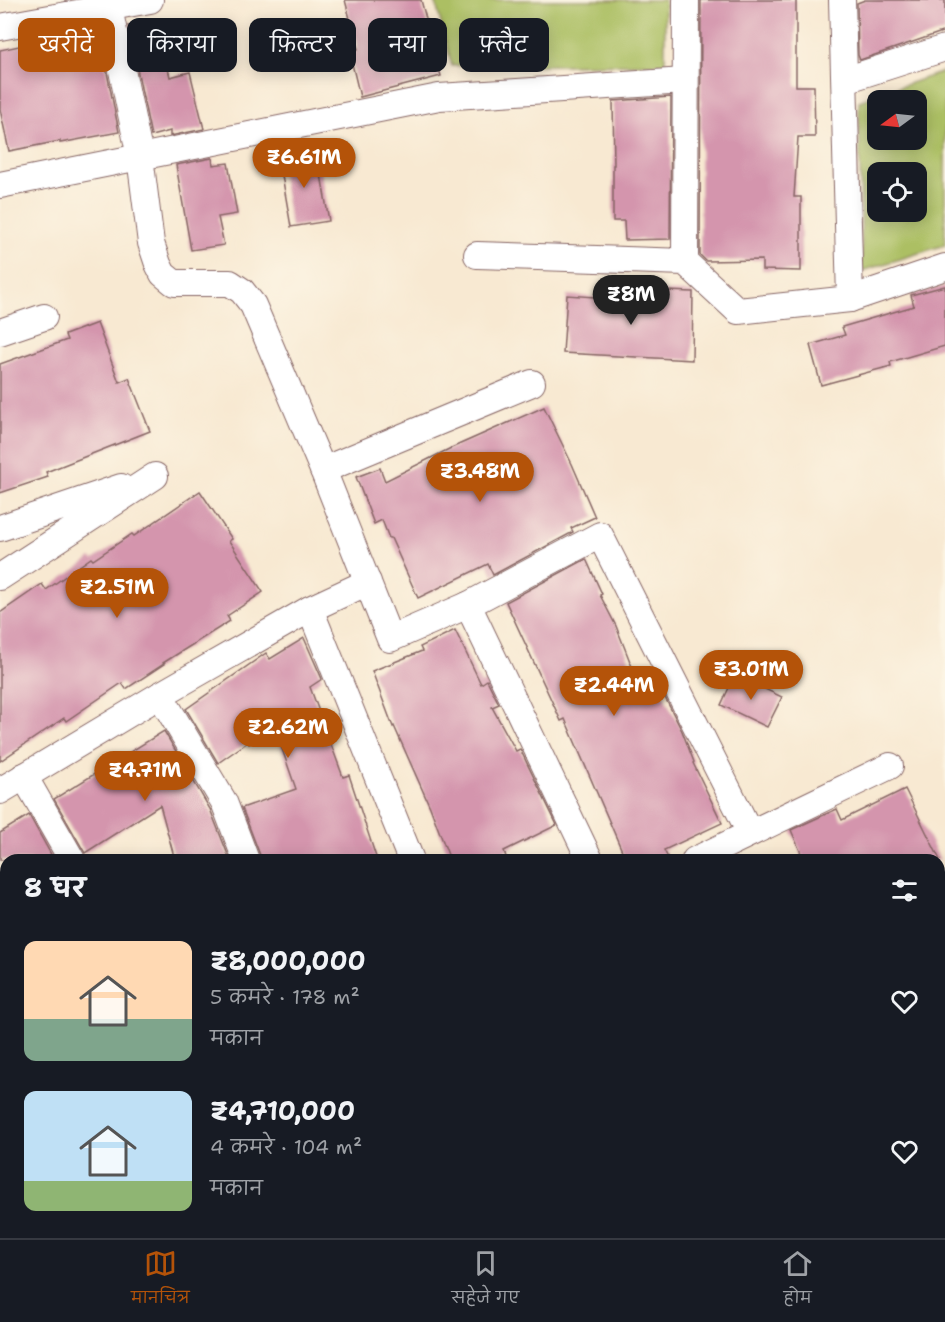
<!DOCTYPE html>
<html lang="hi">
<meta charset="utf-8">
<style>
:root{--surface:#171b24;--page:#242831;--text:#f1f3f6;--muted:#9ea1a6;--line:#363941;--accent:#b45309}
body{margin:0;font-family:"Shantell Sans","Playpen Sans Deva",sans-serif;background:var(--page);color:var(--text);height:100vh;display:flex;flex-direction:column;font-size:22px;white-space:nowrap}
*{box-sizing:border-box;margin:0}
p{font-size:20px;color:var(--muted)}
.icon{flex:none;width:33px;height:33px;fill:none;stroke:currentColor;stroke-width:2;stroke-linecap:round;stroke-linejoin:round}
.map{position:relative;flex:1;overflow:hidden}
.details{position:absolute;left:0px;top:854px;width:945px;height:386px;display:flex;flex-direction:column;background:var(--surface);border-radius:18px 18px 0 0;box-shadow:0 3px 15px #0003}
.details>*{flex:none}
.top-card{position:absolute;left:18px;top:18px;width:600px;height:54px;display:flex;gap:12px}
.needle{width:39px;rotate:255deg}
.tools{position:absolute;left:867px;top:90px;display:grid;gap:12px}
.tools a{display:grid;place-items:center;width:60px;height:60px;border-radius:12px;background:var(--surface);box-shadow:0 3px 15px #0003;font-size:30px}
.price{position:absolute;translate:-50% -51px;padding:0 14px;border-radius:21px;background:var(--accent);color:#fff;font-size:20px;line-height:39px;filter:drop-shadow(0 2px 3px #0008)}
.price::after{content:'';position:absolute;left:50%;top:36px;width:18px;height:14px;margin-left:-9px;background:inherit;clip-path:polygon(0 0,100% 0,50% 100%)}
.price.selected{background:#222;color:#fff}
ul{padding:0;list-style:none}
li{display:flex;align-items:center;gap:18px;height:150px;padding:0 24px}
li span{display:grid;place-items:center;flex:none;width:168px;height:120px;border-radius:12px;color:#555}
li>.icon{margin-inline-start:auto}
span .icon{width:72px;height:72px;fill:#fffc;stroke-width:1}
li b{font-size:26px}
h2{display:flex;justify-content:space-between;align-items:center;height:72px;padding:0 24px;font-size:26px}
.chip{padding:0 21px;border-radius:12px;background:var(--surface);box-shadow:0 3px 15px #0003;font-size:21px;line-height:54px}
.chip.selected{background:var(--accent);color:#fff}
.tab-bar{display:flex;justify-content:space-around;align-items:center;height:84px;border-top:2px solid var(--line);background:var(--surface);font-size:16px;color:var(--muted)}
.tab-bar a{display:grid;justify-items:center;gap:3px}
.tab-bar .selected{color:var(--accent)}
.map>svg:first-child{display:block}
.green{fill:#acbf63;stroke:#7b6f47;stroke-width:1.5;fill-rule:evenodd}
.building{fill:#d495ad}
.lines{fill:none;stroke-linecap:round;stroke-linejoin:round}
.minor-casing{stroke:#876665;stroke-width:28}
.minor{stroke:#fff;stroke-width:26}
</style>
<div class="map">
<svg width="945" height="1238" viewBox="0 0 945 1238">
<rect width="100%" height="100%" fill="#fcf5e5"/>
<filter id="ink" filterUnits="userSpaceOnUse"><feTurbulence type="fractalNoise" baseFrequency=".0167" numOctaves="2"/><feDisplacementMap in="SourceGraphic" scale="12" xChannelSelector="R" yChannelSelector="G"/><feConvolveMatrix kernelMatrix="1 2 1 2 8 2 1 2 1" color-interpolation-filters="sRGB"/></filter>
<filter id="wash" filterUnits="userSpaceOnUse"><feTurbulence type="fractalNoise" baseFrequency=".008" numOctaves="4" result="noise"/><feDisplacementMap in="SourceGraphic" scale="24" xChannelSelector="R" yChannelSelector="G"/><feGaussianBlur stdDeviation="1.35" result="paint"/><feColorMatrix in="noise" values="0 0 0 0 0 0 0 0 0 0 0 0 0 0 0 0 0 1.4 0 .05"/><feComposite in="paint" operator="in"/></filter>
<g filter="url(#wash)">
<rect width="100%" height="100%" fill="#f8e9d2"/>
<g class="green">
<path d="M435 0H665V64L452 66Z"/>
<path d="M945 71V245L862 271 859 101ZM916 100V140H878V100ZM916 172V212H878V172Z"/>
</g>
<g id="blocks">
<g class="building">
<path d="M345 0H421L441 76 360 97 349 51 358 49Z"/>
<path d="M701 0H796V86H814L815 137H798L794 197H801V271L762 270V260L706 261 700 255Z"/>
<path d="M865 0H945V31L860 60 858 55 857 3Z"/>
<path d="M156 21 170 77 190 72 204 129 170 136V131L151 136 128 25 129 28Z"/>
<path d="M88 30 89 36 99 33 119 132 60 143V141L9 151 0 109V50L43 41V37Z"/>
<path d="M671 97 670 239 625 240 624 221H613V165H614L613 101Z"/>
<path d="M317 151 329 221 291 227 279 158Z"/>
<path d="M212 158 213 165 228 163 237 214 218 217 224 245 191 250 176 165Z"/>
<path d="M945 286V346L890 362 891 366 821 385 810 345 845 335 842 327 914 306 911 295Z"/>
<path d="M639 290 693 292 692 360 563 353 567 295 638 300Z"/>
<path d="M97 323 119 382 129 378 150 431 46 472 48 477 0 493V364L67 340 65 335Z"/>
<path d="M544 407 572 464 595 517 571 528 573 532 493 575 488 564 418 598 391 538H389L382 520 374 524 356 477 380 468 385 481 449 449Z"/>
<path d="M200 491 232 539 229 541 263 592 227 616 230 621 163 663 164 664 126 689 122 683 66 721 64 718 0 761V613L42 584 46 590 91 558 93 560 132 534 134 536Z"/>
<path d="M586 559 602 594 600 595 616 626 640 687 656 680 682 731 694 762 693 763 722 823 664 850 669 860H626L565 719 561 721 506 602Z"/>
<path d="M455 630 481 684 487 680 499 704 492 707 516 751 520 749 557 825 504 851 507 860H450L430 807 394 726 393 727 372 671 422 651 420 647Z"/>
<path d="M304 638 322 679 310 687 343 777 349 775 377 860H261L260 855 242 808 296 789 274 726 249 744 248 742 218 763 186 709 266 653 270 659Z"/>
<path d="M735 675 782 697 767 727 721 705Z"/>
<path d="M164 731 210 809 230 860H175L160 805 85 853 54 799Z"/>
<path d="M905 789 940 860H804L791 830 837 809 842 820Z"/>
<path d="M29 815 54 860H0V833Z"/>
</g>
</g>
</g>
<g filter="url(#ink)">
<use href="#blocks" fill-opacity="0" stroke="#876665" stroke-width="1.5"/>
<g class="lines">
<g class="minor-casing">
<g id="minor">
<path d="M842 0 850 299"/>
<path d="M109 8 140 157 151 243 158 264 163 274 174 283H230L242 291 253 305 323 470 390 639 468 605 600 535 750 833"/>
<path d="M0 27 150 0"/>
<path d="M845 80 945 48"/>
<path d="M0 185 439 97 685 81"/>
<path d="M477 255 685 262 738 311 850 299 945 267"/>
<path d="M685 262 686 0"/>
<path d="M0 332 44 317"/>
<path d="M323 470 532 383"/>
<path d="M0 528 121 487"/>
<path d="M0 577 155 476"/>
<path d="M468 605 590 860"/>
<path d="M310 609 368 582"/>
<path d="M160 695 224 802 246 860"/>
<path d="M24 776 72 860"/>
<path d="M0 791 160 695 310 609 411 860"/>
<path d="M695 860 890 766"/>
<path d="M939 945 945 942"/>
<path d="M0 985 6 989"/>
<path d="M0 1183 6 1187"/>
<path d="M0 1225 6 1222"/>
<path d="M387 1233 389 1238"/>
<path d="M552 1233 554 1238"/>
<path d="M726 1233 727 1238"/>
<path d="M582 1238 594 1233"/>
</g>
</g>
<use href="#minor" class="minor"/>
</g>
</g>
</svg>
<div class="tools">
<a><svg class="needle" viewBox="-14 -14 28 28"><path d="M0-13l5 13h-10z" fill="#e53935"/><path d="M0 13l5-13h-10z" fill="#9ea1a6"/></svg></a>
<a><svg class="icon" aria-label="locate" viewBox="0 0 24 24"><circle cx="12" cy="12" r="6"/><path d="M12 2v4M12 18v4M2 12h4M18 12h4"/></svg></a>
</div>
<b class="price" style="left:304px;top:189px">₹6.61M</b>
<b class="price selected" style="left:631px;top:326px">₹8M</b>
<b class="price" style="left:480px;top:503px">₹3.48M</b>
<b class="price" style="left:117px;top:619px">₹2.51M</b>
<b class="price" style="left:751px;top:701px">₹3.01M</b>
<b class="price" style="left:614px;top:717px">₹2.44M</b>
<b class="price" style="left:288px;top:759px">₹2.62M</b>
<b class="price" style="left:145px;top:802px">₹4.71M</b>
<div class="top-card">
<a class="chip selected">खरीदें</a>
<a class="chip">किराया</a>
<a class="chip">फ़िल्टर</a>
<a class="chip">नया</a>
<a class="chip">फ़्लैट</a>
</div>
<section class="details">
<h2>8 घर<svg class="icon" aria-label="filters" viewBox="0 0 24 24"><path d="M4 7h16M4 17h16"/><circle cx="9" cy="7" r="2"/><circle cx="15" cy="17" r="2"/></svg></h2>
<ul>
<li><span style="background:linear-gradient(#ffd9b3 65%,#7fa58c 0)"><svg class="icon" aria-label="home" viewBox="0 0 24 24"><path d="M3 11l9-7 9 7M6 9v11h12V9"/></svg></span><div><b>₹8,000,000</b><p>5 कमरे · 178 m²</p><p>मकान</p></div><svg class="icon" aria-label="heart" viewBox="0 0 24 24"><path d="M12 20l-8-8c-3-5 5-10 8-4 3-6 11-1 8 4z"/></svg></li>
<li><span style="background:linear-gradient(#bfe0f5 75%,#8fb573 0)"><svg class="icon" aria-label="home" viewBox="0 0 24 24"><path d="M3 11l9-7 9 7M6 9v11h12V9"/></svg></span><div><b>₹4,710,000</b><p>4 कमरे · 104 m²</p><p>मकान</p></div><svg class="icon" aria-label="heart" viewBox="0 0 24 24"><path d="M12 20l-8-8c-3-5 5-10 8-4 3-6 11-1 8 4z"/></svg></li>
</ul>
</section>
</div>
<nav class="tab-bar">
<a class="selected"><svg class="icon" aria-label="map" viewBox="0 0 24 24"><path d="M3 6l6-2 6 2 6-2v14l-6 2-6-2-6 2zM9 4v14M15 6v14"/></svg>मानचित्र</a>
<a><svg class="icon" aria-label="saved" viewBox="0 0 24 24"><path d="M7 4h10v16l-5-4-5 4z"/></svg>सहेजे गए</a>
<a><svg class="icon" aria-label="home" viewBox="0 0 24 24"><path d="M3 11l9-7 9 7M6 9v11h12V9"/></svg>होम</a>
</nav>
